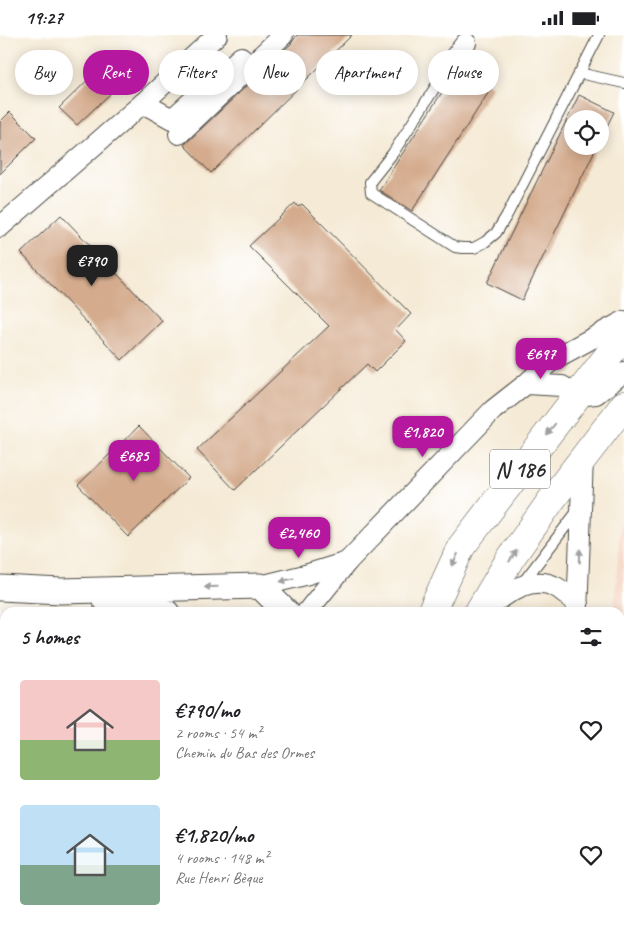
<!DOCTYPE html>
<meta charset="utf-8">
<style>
:root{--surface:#fff;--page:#f6f6f6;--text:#202124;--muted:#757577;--accent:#b5179e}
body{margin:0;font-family:Caveat,sans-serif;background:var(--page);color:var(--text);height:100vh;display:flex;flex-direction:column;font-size:19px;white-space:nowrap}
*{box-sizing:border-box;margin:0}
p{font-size:16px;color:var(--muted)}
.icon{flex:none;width:28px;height:28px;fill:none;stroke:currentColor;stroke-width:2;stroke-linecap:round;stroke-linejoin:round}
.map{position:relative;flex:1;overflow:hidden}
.sheet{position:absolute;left:0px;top:572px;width:625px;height:321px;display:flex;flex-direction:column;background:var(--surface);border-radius:15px 15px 0 0;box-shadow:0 2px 12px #0003}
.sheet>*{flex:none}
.top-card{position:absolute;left:15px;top:15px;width:595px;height:45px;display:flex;gap:10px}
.tools{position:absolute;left:564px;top:75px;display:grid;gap:10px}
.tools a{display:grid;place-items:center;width:45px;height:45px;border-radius:50%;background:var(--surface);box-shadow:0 2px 12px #0003;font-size:25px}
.price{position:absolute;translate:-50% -42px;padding:0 11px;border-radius:10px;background:var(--accent);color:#fff;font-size:16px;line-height:32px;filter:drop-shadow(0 1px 2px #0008)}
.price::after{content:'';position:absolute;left:50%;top:30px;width:15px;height:11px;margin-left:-8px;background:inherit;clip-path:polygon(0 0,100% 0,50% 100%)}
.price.current{background:#222;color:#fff}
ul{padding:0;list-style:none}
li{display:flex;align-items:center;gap:15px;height:125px;padding:0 20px}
li span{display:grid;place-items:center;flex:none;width:140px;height:100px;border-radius:5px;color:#555}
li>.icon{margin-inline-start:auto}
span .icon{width:60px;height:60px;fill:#fffc;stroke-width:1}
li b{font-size:21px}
h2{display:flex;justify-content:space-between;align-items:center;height:60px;padding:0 20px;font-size:21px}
.chip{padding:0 18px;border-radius:22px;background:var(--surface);box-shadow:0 2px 12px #0003;font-size:18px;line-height:45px}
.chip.current{background:var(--accent);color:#fff}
.status{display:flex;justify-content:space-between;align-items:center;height:35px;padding:0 25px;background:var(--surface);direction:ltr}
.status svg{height:14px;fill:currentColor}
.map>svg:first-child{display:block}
.built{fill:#f4d3c0}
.building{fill:#d4ab8d}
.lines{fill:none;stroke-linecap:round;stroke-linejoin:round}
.service-casing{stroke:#494844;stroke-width:12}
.minor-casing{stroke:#494844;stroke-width:22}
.tertiary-casing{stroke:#494844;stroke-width:27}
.primary-casing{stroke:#494844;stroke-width:29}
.service{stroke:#fff;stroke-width:10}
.minor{stroke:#fff;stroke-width:20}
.tertiary{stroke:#fff;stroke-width:25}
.primary{stroke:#fff;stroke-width:28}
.oneway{fill:#a0a0a0}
.labels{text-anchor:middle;stroke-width:4;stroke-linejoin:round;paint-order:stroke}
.shield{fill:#fff;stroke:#6b6b6b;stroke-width:1}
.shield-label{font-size:22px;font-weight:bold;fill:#2b2b2b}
</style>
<div class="status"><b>19:27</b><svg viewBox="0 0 49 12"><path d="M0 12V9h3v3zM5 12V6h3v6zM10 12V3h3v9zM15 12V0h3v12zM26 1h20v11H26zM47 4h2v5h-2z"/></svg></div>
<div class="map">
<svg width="624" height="893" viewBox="0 0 624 893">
<rect width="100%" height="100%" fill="#fff"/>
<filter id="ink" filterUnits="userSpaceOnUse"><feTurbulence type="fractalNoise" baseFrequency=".02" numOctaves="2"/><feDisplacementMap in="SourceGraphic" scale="10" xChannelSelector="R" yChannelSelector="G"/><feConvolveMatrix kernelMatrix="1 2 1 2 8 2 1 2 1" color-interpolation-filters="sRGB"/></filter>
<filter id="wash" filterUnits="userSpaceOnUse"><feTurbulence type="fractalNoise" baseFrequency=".0096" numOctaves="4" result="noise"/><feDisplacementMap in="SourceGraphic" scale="20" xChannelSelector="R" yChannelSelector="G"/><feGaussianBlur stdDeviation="1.12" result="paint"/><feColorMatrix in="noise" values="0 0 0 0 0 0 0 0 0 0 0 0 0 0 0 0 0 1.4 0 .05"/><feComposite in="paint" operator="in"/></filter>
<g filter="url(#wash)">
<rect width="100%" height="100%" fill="#f5ead5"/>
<path class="built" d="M624 478V771L620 766V578H614L620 491Z"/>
<g id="blocks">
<g class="building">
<path d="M297 0H352L211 138 184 110 291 9Z"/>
<path d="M462 33 492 52 412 176 379 155 455 37Z"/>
<path d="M94 39 111 58 77 90 59 73Z"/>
<path d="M579 60 614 77 600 105V84H572V111H597L522 265 487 248Z"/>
<path d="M10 77 36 103 0 139V87Z"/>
<path d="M295 168 298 172 302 169 411 279 396 295 406 306 375 337 367 329 235 455 197 415 329 291 249 211Z"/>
<path d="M61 180 162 286 122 325 21 218Z"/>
<path d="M139 391 189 443 128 502 78 450Z"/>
</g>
</g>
</g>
<g filter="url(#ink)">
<use href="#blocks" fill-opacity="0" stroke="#494844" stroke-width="1"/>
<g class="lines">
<g class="service-casing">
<g id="service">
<path d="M452 26 393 118 370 147 371 158 455 212 462 213H474L485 207 496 198 507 180 599 0"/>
<path d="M579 38 624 48"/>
<path d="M521 550 579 474"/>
<path d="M620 606H624"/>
<path d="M620 851 624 848"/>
<path d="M592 889 593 893"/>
</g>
</g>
<g class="minor-casing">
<g id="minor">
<path d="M452 26 466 8"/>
<path d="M143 68 172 84 241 22"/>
<path d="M179 99 283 0"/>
<path d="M0 192 143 68 217 0"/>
<path d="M526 349 562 351 576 361 596 359 624 337"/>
<path d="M260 551 305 540 347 527"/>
<path d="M306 578 347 527 493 375 526 349 552 325 624 286"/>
<path d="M481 578C503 562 528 538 556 552 564 556 571 564 578 570"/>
<path d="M577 578 583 423"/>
<path d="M620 831 624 835"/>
<path d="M41 893 44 889"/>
</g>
</g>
<g class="tertiary-casing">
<g id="tertiary">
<path d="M0 553 61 556 260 551 287 578"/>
<path d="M105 565 167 578"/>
<path d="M285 893V889"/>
</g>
</g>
<g class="primary-casing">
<g id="primary">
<path d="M431 578 461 512 624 300"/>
<path d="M478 578 510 524 555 460 624 370"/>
<path d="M329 893 330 889"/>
<path d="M377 893 378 889"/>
</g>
</g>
<use href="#service" class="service"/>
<use href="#minor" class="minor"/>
<use href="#tertiary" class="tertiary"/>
<use href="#primary" class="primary"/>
</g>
<defs><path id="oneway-solid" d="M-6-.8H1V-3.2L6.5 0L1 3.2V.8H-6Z" transform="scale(1.25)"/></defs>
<g class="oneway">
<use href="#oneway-solid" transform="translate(551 394) rotate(128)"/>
<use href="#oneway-solid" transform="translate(513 521) rotate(-56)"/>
<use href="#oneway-solid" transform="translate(580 521) rotate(-88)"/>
<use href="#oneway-solid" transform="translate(455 525) rotate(115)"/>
<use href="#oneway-solid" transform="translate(287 545) rotate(166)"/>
<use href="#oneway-solid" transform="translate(211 552) rotate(179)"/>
</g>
</g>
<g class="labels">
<rect class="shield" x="490" y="414.5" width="60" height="39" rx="4"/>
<g class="shield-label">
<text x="520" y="442">N 186</text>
</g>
</g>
</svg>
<div class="tools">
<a><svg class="icon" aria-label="locate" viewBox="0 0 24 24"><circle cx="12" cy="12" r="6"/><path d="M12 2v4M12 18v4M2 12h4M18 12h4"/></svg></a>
</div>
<b class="price current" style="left:92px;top:252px">€790</b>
<b class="price" style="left:541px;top:345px">€697</b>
<b class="price" style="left:423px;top:423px">€1,820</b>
<b class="price" style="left:134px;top:447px">€685</b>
<b class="price" style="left:299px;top:524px">€2,460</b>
<div class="top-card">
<a class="chip">Buy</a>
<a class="chip current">Rent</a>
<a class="chip">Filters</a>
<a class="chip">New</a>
<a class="chip">Apartment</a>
<a class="chip">House</a>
</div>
<section class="sheet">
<h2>5 homes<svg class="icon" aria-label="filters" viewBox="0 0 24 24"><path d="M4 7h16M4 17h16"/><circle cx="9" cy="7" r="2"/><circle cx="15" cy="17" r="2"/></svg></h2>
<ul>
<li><span style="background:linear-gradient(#f6c9c9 60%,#8fb573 0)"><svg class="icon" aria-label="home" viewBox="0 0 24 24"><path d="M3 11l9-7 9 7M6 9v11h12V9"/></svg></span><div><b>€790/mo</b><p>2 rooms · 54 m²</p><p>Chemin du Bas des Ormes</p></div><svg class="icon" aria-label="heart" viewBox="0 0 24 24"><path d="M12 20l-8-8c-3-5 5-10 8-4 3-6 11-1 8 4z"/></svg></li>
<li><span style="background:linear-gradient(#bfe0f5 60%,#7fa58c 0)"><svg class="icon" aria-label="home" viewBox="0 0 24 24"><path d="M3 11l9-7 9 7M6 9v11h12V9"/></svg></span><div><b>€1,820/mo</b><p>4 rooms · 148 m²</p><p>Rue Henri Bèque</p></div><svg class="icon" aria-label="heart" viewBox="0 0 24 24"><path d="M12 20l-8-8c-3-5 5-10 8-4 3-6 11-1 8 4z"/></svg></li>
</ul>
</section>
</div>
